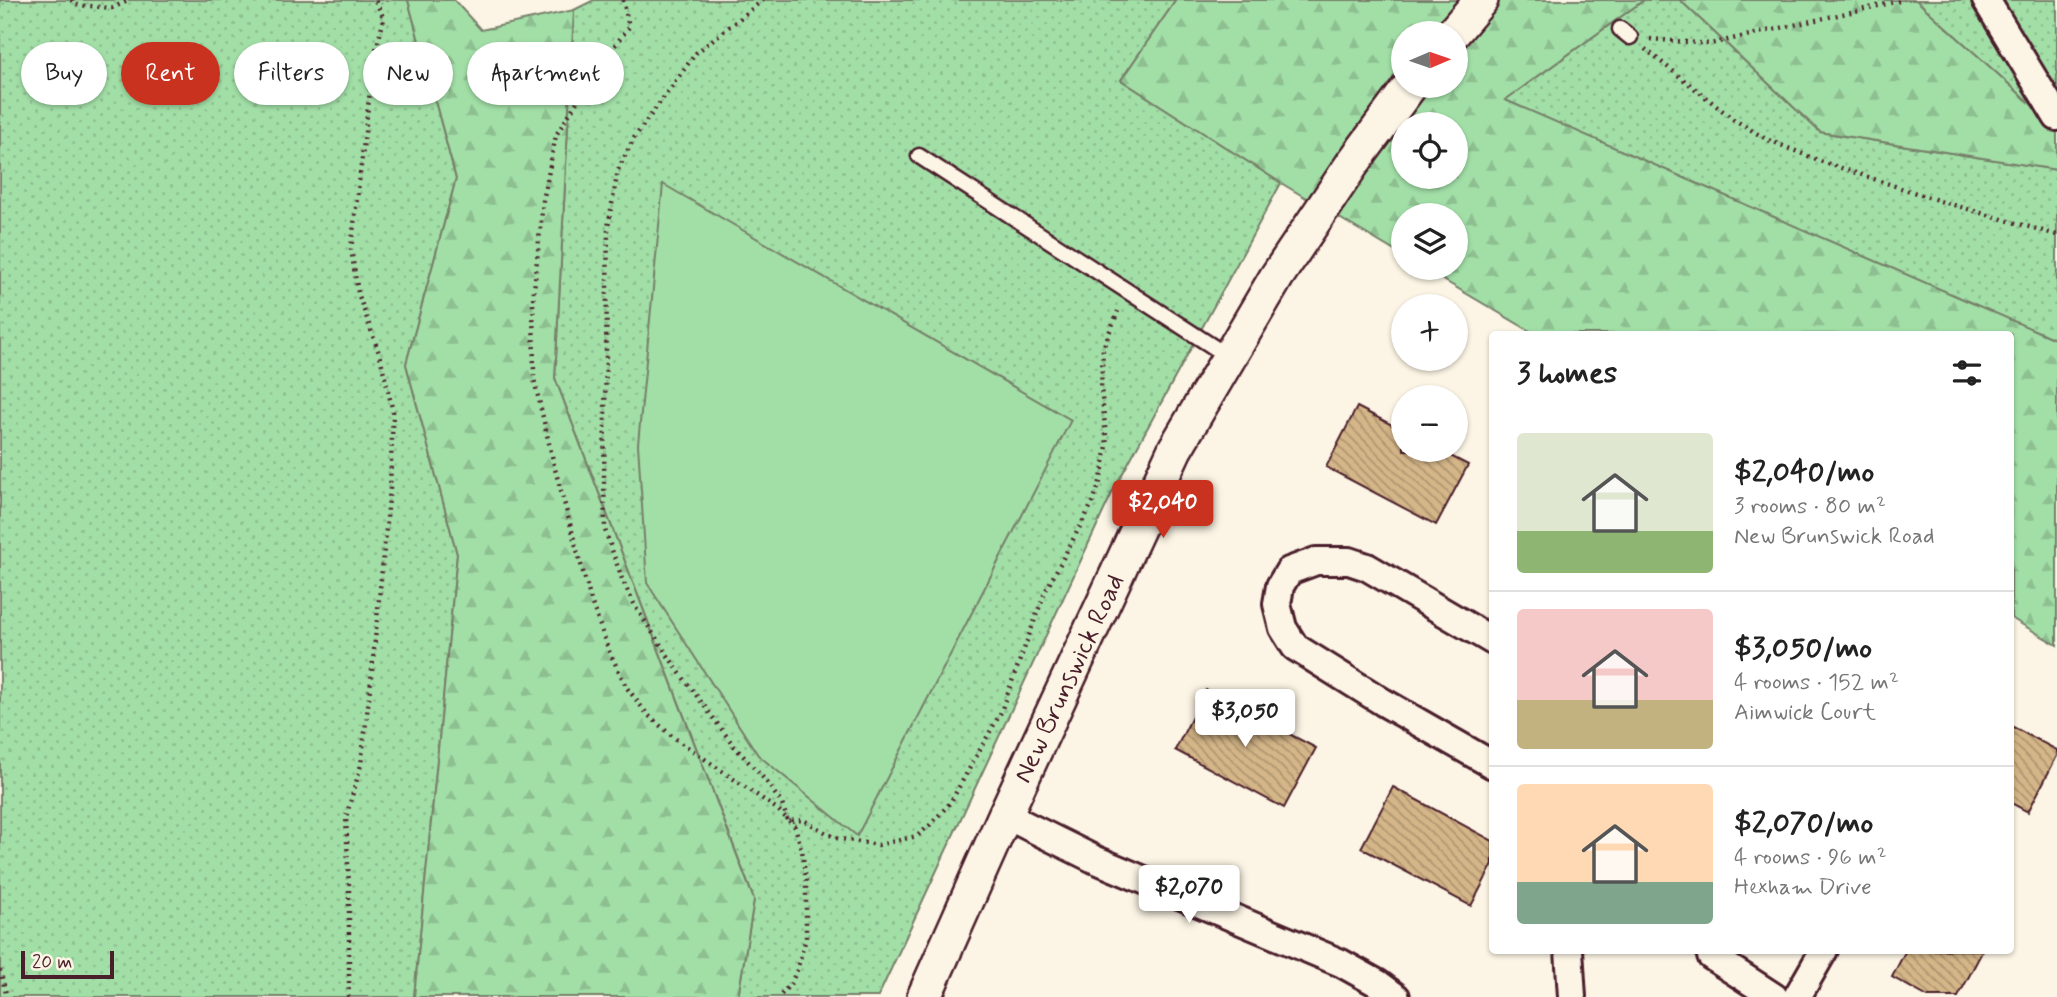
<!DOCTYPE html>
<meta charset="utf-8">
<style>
:root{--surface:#fff;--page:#f2f2f2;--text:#222;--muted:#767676;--line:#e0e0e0;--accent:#c8321e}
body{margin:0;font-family:Mynerve,sans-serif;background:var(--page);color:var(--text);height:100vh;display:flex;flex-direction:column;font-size:26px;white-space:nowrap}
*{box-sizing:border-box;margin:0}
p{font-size:23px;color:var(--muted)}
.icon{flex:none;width:38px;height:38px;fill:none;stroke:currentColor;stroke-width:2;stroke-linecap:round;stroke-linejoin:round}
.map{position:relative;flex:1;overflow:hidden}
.sheet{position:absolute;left:1489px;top:331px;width:525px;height:623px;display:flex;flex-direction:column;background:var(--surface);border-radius:7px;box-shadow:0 2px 5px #0004}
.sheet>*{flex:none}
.banner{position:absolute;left:21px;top:42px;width:665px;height:63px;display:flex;gap:14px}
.needle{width:46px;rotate:88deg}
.tools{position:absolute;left:1391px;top:21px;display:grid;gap:14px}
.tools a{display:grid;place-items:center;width:77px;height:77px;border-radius:50%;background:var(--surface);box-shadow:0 2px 5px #0004;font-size:35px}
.scale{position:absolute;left:21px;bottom:18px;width:93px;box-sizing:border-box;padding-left:7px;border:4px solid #4a1f2b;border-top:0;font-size:19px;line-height:24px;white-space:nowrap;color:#4a1f2b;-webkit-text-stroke:5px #fcf5e5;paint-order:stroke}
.price{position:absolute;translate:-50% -60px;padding:0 16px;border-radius:7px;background:#fff;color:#222;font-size:23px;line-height:46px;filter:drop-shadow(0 2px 4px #0008)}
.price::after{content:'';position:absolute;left:50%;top:42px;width:21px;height:16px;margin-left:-10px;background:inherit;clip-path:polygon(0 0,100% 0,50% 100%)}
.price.on{background:var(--accent);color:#fff}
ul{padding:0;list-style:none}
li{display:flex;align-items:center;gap:21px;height:175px;padding:0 28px}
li+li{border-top:2px solid var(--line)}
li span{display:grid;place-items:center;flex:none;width:196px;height:140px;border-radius:7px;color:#555}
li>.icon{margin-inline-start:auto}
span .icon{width:84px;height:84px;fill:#fffc;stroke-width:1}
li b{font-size:30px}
h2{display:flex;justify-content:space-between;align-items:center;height:84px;padding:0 28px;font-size:30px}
.chip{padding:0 24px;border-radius:32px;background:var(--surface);box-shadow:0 2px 5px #0004;font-size:24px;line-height:63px}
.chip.on{background:var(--accent);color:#fff}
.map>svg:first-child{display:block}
.grass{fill:url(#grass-dots);stroke:#767f69;stroke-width:2}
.forest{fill:url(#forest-firs);stroke:#767f69;stroke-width:2;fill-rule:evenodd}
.pitch{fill:#a2dfa7;stroke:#767f69;stroke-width:2}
.building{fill:url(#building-back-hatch);stroke:#4a1f2b;stroke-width:2}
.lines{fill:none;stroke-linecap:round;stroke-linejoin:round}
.service-casing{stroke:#4a1f2b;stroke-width:19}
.minor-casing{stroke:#4a1f2b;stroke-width:32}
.tertiary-casing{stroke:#4a1f2b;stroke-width:38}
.path{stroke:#4a1f2b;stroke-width:4.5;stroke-dasharray:2 5;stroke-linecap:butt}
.service{stroke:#fcf5e5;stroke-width:14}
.minor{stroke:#fcf5e5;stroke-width:26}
.tertiary{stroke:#fcf5e5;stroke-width:33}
.labels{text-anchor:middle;stroke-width:6;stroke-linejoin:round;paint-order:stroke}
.street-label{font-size:26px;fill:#4a1f2b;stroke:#fcf5e5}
</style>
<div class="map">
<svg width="2057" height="997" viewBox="0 0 2057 997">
<defs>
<pattern id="grass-dots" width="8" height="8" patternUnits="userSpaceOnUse" patternTransform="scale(1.75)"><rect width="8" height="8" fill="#a2dfa7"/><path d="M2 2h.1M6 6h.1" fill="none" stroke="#8dbf90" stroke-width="1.8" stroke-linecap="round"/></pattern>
<pattern id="forest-firs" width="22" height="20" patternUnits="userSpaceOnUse" patternTransform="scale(1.75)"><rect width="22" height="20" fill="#a2dfa7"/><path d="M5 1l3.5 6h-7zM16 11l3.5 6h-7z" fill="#8dbf90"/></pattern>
<pattern id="building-back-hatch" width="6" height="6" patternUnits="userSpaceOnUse" patternTransform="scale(1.75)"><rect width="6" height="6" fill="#d4b688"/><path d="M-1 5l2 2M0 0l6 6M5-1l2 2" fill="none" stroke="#ae936f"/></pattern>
</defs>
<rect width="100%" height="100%" fill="#fcf5e5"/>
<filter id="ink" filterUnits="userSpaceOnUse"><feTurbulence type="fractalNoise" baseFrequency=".0143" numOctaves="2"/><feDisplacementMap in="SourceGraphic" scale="14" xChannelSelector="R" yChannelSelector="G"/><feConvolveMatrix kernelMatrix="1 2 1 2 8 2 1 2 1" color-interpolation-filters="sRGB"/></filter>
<g filter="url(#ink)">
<g class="grass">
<path d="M0 0H408L456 179 406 364 457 554 414 997H0Z"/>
<path d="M594 0H1176L1121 80 1281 183 1113 491 878 997H738L754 899 555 378 574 10Z"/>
<path d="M1644 0H1680L1820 132 2057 170V340L1505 100Z"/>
<path d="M1916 0H2057V107L2033 106Z"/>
</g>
<g class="forest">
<path d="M408 0H454L481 30 574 10 555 378 754 900 738 997H414L457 554 406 364 456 179Z"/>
<path d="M1176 0H1644L1505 100 2057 340V645L2011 618V334H1535L1423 268H1456V215H1404L1403 256 1281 183 1121 80ZM1404 33H1456V86H1404ZM1404 124H1456V177H1404Z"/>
<path d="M1680 0H1916L2033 106 2057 107V170L1820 132Z"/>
</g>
<path class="pitch" d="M663 184 1071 420 857 836 758 755 647 583 638 444Z"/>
<g class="building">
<path d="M1357 407 1404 431V450H1439L1468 465 1436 525 1326 467Z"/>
<path d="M1206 690 1316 748 1284 808 1175 750Z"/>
<path d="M2011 726 2057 750V756L2028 812 2011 803Z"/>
<path d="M1393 787 1493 841V864L1471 906 1361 848Z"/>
<path d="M1906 950H1983L1958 997H1928L1892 977Z"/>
</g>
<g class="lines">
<g class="service-casing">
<g id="service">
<path d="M1620 29 1630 37"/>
<path d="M919 156 1229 357"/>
</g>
</g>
<g class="minor-casing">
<g id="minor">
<path d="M1986 0 2057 117"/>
<path d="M1493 641 1367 567 1349 561H1316L1289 571 1280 586 1277 604 1283 628 1295 647 1383 702 1493 765"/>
<path d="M1005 815 1094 859 1341 963 1377 983 1396 997"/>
<path d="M1569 950 1572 997"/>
<path d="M1710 950 1711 956 1774 997"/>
<path d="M1797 997 1824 950"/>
</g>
</g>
<g class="tertiary-casing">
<g id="tertiary">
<path d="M1453 33 1481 0"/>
<path d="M924 997 1005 815 1175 449 1277 276 1353 163 1410 86"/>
</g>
</g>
<g class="path">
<path d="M71 0 78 5 112 8 130 0"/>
<path d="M623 0 629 27 603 61 556 135 543 201 533 300 534 379 555 469 591 601 609 651 627 688 648 715 673 737 777 809 795 827 802 850 806 881V938L797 970 791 983 779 997"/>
<path d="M763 0 696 53 634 138 618 170 608 227 604 476 605 530 622 579 636 608 679 672 734 746 766 781 782 804 788 821 803 820 836 838 878 845 917 836 930 825 950 803 1000 714 1045 592 1093 502 1101 479 1107 446 1101 388 1103 348 1118 311"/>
<path d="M1650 39 1710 44 1904 0"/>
<path d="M1645 49 1733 119 1766 139 1820 161 1940 201 2057 235"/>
<path d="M0 970 7 997"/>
<path d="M348 997 349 985V888L346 817 361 765 371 680 390 488 393 412 380 356 358 293 351 249 374 57 384 19 375 0"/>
</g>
<use href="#service" class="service"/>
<use href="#minor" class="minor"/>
<use href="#tertiary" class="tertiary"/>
</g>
</g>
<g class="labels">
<g class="street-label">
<text transform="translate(1068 678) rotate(-65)" y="9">New Brunswick Road</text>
</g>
</g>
</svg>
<div class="tools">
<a><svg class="needle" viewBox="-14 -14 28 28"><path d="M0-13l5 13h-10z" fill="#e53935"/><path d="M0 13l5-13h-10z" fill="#767676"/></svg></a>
<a><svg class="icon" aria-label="locate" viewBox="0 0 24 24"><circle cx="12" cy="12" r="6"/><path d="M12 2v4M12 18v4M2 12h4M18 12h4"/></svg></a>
<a><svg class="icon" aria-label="layers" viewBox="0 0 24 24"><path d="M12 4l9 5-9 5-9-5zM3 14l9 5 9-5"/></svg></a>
<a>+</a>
<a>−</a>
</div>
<div class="scale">20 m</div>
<b class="price on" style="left:1163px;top:540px">$2,040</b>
<b class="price" style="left:1245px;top:749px">$3,050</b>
<b class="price" style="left:1189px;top:925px">$2,070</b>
<div class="banner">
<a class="chip">Buy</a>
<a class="chip on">Rent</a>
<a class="chip">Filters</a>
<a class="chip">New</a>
<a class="chip">Apartment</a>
</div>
<section class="sheet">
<h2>3 homes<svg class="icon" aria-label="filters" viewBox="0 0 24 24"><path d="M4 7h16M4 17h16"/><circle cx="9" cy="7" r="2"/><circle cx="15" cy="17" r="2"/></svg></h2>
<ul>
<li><span style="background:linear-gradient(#dfe7d0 70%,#8fb573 0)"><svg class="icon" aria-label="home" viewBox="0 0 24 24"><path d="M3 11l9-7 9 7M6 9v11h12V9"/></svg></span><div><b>$2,040/mo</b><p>3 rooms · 80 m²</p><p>New Brunswick Road</p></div></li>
<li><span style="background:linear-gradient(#f6c9c9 65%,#c2b280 0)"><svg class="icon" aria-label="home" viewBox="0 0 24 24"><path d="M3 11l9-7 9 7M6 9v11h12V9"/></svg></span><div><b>$3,050/mo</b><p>4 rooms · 152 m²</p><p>Aimwick Court</p></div></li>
<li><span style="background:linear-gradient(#ffd9b3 70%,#7fa58c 0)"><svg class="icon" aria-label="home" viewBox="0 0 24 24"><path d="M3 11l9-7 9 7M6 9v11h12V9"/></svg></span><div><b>$2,070/mo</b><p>4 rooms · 96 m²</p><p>Hexham Drive</p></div></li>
</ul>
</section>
</div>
